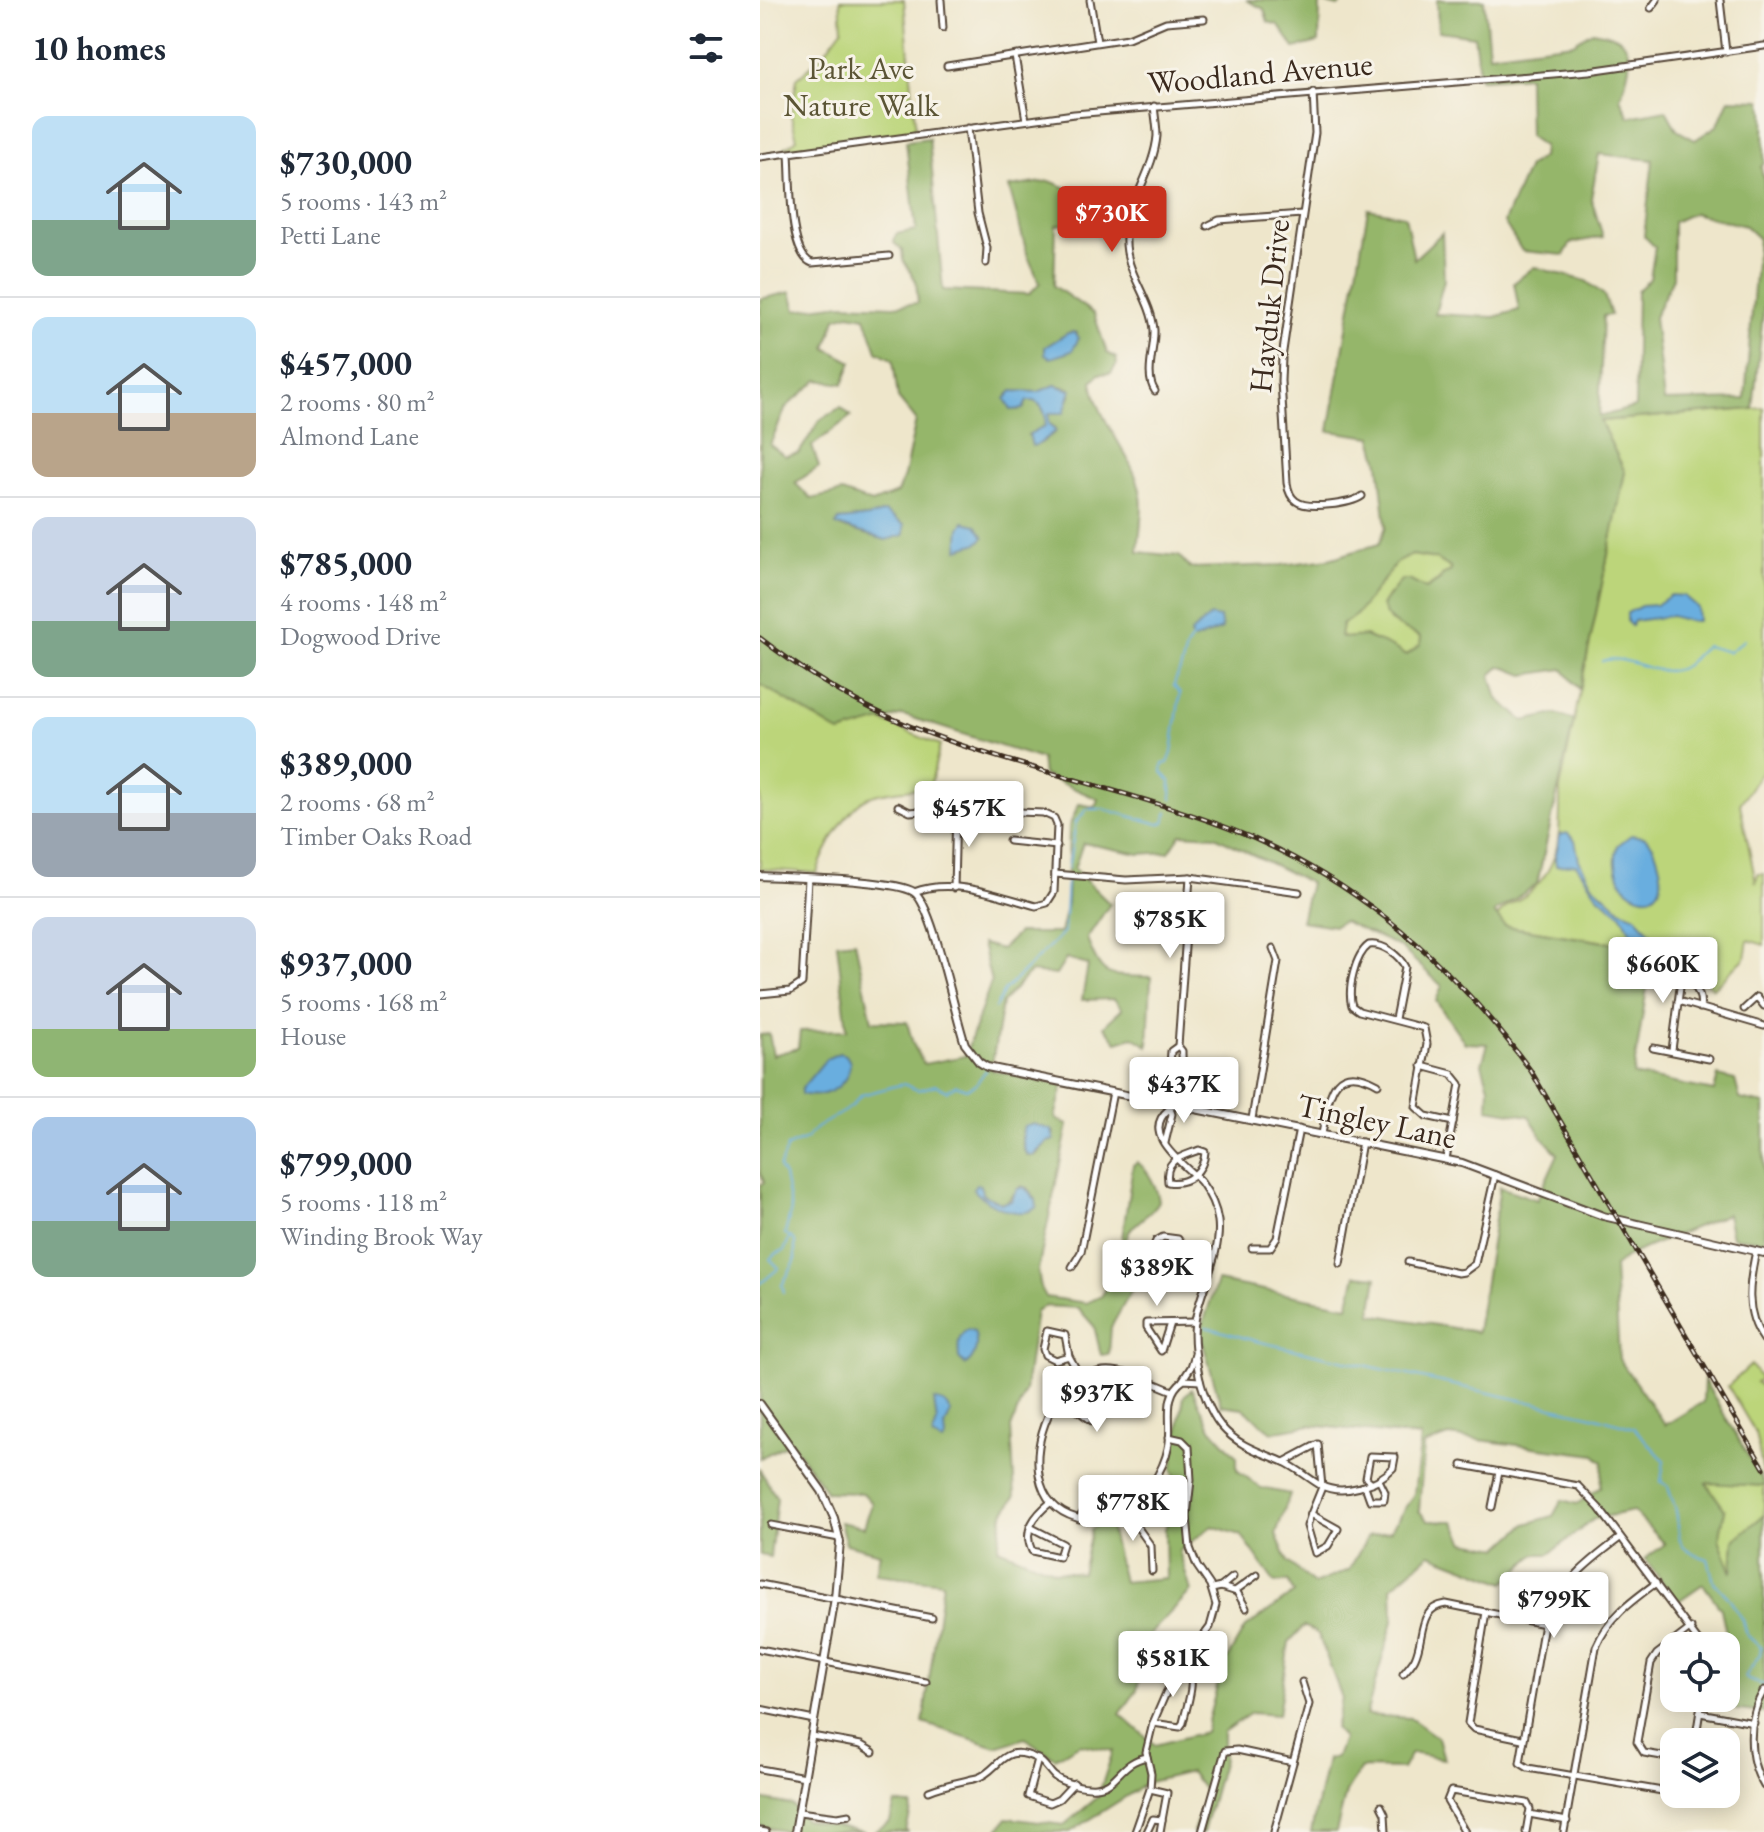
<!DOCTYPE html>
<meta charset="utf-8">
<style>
:root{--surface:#fff;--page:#f2f2f3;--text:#1f2937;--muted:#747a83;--line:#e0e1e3;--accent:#c8321e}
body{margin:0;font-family:"EB Garamond",serif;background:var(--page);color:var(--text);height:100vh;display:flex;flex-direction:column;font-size:30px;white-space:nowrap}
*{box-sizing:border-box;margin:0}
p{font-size:26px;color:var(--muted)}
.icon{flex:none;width:44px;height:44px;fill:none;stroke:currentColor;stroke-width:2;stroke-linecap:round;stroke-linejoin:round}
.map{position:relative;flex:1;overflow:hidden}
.panel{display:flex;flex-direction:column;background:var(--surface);width:760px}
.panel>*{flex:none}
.buttons{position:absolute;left:900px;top:1632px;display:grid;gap:16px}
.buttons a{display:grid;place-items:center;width:80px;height:80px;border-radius:16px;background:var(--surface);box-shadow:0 4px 20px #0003;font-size:40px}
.price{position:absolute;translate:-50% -68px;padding:0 18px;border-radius:8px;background:#fff;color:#222;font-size:26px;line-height:52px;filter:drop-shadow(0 2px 4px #0008)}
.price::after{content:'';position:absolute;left:50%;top:48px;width:24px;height:18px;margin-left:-12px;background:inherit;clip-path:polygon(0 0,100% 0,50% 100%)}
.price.current{background:var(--accent);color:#fff}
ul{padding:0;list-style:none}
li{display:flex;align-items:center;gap:24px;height:200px;padding:0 32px}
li+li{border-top:2px solid var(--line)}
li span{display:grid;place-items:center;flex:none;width:224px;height:160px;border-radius:16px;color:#555}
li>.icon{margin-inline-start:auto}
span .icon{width:96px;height:96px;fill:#fffc;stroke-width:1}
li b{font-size:34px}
h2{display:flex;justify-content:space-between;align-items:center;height:96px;padding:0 32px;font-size:34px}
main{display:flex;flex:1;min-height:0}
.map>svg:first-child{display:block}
.green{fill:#bcd57a;stroke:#7c804c;stroke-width:2}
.forest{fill:#95b66a;stroke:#687044;stroke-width:2;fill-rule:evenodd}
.water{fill:#69aedf;stroke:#526c7e;stroke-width:2}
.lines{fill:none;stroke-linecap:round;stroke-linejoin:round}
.stream{stroke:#69aedf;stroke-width:2}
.minor-casing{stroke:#564638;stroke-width:9}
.tertiary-casing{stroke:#564638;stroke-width:10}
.minor{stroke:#fff;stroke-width:5}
.tertiary{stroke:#fff;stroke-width:6}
.rail-casing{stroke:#3b2a1e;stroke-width:5}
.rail{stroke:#f7f3e8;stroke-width:2;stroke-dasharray:6;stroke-linecap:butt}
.labels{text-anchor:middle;stroke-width:6;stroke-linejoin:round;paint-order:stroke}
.park-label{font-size:32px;fill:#5b5535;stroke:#f7f3e8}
.street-label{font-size:32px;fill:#3b2a1e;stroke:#f7f3e8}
</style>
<main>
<section class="panel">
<h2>10 homes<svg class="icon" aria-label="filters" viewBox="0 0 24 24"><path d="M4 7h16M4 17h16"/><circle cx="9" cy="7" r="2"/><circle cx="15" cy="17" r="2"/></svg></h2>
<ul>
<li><span style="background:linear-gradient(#bfe0f5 65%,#7fa58c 0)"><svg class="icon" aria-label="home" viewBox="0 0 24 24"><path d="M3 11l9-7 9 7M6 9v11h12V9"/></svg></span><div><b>$730,000</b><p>5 rooms · 143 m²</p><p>Petti Lane</p></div></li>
<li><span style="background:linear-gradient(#bfe0f5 60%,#b9a48a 0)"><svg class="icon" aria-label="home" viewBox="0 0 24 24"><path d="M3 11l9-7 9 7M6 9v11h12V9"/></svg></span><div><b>$457,000</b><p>2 rooms · 80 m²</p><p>Almond Lane</p></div></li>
<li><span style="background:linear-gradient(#c9d6e8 65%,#7fa58c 0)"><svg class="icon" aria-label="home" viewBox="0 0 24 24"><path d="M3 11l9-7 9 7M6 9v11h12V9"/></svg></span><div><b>$785,000</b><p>4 rooms · 148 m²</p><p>Dogwood Drive</p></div></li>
<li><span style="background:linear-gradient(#bfe0f5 60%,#9aa5b1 0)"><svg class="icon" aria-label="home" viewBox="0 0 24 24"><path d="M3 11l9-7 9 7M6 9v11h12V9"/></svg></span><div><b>$389,000</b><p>2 rooms · 68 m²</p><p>Timber Oaks Road</p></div></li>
<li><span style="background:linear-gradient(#c9d6e8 70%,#8fb573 0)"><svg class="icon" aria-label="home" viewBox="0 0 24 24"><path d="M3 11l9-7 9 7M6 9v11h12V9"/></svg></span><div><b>$937,000</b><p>5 rooms · 168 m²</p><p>House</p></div></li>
<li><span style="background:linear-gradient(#a9c7e8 65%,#7fa58c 0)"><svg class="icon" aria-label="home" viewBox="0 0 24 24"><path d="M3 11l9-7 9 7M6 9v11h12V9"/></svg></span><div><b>$799,000</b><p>5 rooms · 118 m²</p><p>Winding Brook Way</p></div></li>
</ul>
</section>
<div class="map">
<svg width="1004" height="1832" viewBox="0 0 1004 1832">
<rect width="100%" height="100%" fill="#f7f3e8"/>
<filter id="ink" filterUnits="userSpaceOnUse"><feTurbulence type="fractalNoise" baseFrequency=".0125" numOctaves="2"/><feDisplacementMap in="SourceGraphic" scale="16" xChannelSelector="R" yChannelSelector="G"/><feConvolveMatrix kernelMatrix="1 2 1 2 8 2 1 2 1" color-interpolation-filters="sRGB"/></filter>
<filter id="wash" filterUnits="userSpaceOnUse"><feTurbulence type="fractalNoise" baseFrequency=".006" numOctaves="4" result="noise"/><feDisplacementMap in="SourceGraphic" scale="32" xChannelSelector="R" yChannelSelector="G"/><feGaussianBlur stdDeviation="1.8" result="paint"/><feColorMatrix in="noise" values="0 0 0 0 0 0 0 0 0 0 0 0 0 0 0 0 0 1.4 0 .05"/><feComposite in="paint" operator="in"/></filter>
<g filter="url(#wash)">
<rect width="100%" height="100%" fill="#eee6cb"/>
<g class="green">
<path d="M80 0H144L156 132 23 149 37 139 31 116 37 78 61 57 82 29Z"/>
<path d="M1004 408V768L980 804 996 883 998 874H1004V945L988 940 985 958 953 988 910 952 745 926 737 917C746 903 761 901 772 890 803 862 800 827 800 789L865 472 840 421Z"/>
<path d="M652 555 676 559 691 568V571L666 589 629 595 622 605 630 621 661 637V645L647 655H644C633 645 617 643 606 636L587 639 580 636 582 625 597 614 638 561Z"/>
<path d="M0 684 80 733 119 720 180 745 170 787C151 790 126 790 109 797 88 805 63 852 57 873L0 869Z"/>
<path d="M991 1365 1001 1379 996 1382 1004 1388V1477L995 1432 968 1386Z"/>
<path d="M945 1482 1004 1486V1515L974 1541 972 1575 959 1539 965 1510Z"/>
</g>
<g class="forest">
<path d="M486 0H585L578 7 560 2 559 42 534 48 519 25 508 22 504 9Z"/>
<path d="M677 0H724L729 54 813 43 832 31C839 33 851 33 857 37 879 51 866 80 860 98L869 117 906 110 917 130 935 140 958 125 969 99 1001 100 1004 110V163L1001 167 1004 182V305L993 409 840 421 865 472 820 690 803 669 764 675 741 666 731 675 738 699 764 721 796 714 814 720 777 884 734 913 745 926 893 950 873 1075 954 1091 958 1076 975 1080 980 1099 1004 1104V1241L972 1237 967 1214 871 1254 854 1267 859 1359 905 1425 943 1402 944 1380 1004 1483V1486L946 1483 965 1510 959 1539 972 1573 974 1540 1004 1515V1713L970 1709 975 1676 961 1609 943 1584 917 1602 885 1559 905 1544 873 1511 834 1519 789 1554H775L745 1583 670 1554 632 1587 633 1621 606 1715 650 1718 678 1738 684 1759 651 1753 642 1769 601 1768 586 1792 576 1832H551L567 1759 576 1757 583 1739 575 1728 582 1698 558 1634 544 1626 529 1642 518 1715 491 1713 463 1732V1759L443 1832H433L446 1793 430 1772 389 1782 310 1832H236L247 1818 304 1825 338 1797 353 1751 320 1744 295 1758 265 1738 236 1747 163 1723 183 1582 116 1574 120 1553 86 1544 80 1522 104 1527 112 1503 103 1493 67 1492 31 1442 0 1458V1185L4 1182 0 1173V1035L9 1034 13 1055 38 1048 40 1031 87 1030 77 943 95 941 112 1021 147 1022 153 1044 164 1064 205 1056 231 982 222 944 241 949 258 933H300L307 903 309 827 319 804 335 807 338 799 283 775 281 759 143 715 80 733 0 684V299L31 292 36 310 82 304 134 306 158 303 156 281 143 260 142 250 134 243 136 234 156 230 146 141 169 138 183 290 269 294 280 283 268 257 249 187 290 181 317 192 312 205 327 222 296 225 294 286 334 314 347 353 356 358 357 364 351 373 339 374 332 381C337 422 374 454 381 495 384 513 379 534 378 552L419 556 430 568 522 565 569 559 619 544 626 527 619 463 612 437 569 431 608 209 645 216 654 259 682 233 684 280 675 314 734 317 759 310 754 283 774 267 826 281 844 295 851 315 843 316 839 417 875 407 877 291 890 279 895 247 884 236 893 160 839 154 831 198 843 237 811 243 804 255 762 251 744 222 768 167 782 157 783 146 769 136 768 76 720 79 714 36 678 31ZM933 213 985 226 998 238 985 399 904 401 894 317 913 278V222ZM89 314 105 317 117 351 133 360 138 398 156 420 144 476 137 493 112 503 82 492 51 499 35 483 59 467 52 446 91 416 81 407 60 420 39 453 25 456 10 445 26 407 58 380 83 384 92 362 66 348 76 318ZM315 332 317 333 306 353 288 357 286 347 308 333ZM295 385 309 388C315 401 300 407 289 413V423L295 428 294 433 281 443 268 435 285 426C288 415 283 408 276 401H267L263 409 251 410 247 396 252 391 278 392ZM125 512 144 525 126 540 80 527 79 520 108 517ZM652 555 676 559 691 568V571L682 575 680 580 666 589 649 580H641L622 605C626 624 645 629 661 637L660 645 647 655H644C633 645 617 642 605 636L582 638 580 636 582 625 597 614 638 561ZM421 834 455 836 550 883 541 921 574 926 583 921 640 947 682 986 676 1001 705 1043 728 1044 722 1064 729 1087 728 1109 769 1116 782 1137 798 1154 777 1200 740 1187 717 1332 611 1314 617 1277 596 1275 588 1306 457 1281 440 1333 461 1405 483 1408 512 1432 550 1425 661 1437 654 1494 630 1531 608 1536 589 1570 554 1584 528 1562 516 1534 530 1494 501 1488 477 1470V1457L450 1427 432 1389 424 1396 412 1469 419 1489 405 1529 406 1578 363 1582 350 1526 340 1523 331 1530 322 1573 295 1571 238 1548 243 1514 255 1497 251 1428 265 1391 276 1311 285 1306 318 1308 334 1326 341 1355 349 1354 351 1327 372 1290C367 1273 359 1243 372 1228 381 1218 393 1213 399 1201 397 1188 388 1169 377 1162L373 1165 360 1252 342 1296 326 1303 286 1297 281 1290 278 1270 308 1125 295 1118 303 1085 231 1070 242 1003 270 972 296 975 306 959 328 965 322 1000 354 999 362 1009 344 1026 357 1042 373 1037 388 1046 391 977C348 975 342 982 327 938L350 904 314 869 323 843 379 854 409 852ZM273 1124 294 1132 292 1141 287 1142 276 1155 268 1156C262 1151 260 1134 264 1126ZM261 1186 267 1188 276 1200 271 1211 249 1210 236 1205 213 1189 221 1187 223 1195 234 1202 246 1203ZM689 1436 835 1455 843 1462 841 1487 817 1504 802 1500 793 1516 766 1524 740 1548 705 1542 694 1521H668L659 1511 664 1445ZM452 1526 481 1535 515 1583 528 1581 534 1593 485 1628 462 1668 445 1732 395 1745 360 1714 377 1690 387 1637 431 1591 419 1551Z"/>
<path d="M0 1470 17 1498 10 1557 0 1555Z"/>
<path d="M0 1799 32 1805 45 1820 105 1832H28L0 1826Z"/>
<path d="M135 1803 152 1806 146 1831 149 1832H114L130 1822Z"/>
</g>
<g class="water">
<path d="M315 332 319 338 312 351 291 358 285 355V347L308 333Z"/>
<path d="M295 385 311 390 304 413H289V423L296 431 279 444 272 446 269 434 285 426C287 415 283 404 273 401H267L263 409 251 410 245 399 252 391 278 392Z"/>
<path d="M125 512 144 525V535L126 540 76 525 79 520 108 517Z"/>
<path d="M204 522 216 525 224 537 218 543 198 549 200 528Z"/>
<path d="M911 595 924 596 937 607 938 621H928L911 616 874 621 871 626 867 622V613L881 606 896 605Z"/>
<path d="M450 616 460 618 462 629 434 640 430 636 431 633Z"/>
<path d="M807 833 815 840 819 860 832 884 861 910 876 916 900 944 871 933 862 915 837 895 816 864 796 866 795 858 800 835Z"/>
<path d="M871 835 884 837C894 843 896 852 899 863 915 921 842 898 858 845Z"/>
<path d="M79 1053 86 1055 90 1062C89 1087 64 1100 41 1094V1089L66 1059Z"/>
<path d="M273 1124 292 1130 294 1140 287 1142 273 1156 266 1154C263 1147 261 1133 264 1126Z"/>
<path d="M216 1184 220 1185 223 1195 241 1203 251 1201 257 1189 264 1187 276 1200 277 1207C260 1221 226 1204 213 1189Z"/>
<path d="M208 1329 214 1331C218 1343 217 1357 206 1365L199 1358C198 1346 197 1336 208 1329Z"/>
<path d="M174 1400 184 1403 191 1412 185 1427 186 1438 183 1442 172 1437 177 1423Z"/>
</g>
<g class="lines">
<g class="stream">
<path d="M842 661C868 652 898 681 923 667 930 663 938 652 946 646L969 652 984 640"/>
<path d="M412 799 410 781 402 772 403 764 408 763 412 753 420 693 414 686C415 679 419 674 421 667 426 654 423 647 434 637"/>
<path d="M308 868 316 822 327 809H343L399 824 404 822 408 812"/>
<path d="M235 1008 244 991 304 932 307 879"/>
<path d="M0 1284 19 1268 10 1259 17 1253 24 1251 30 1237 25 1234 31 1210 24 1176 19 1168 27 1147 46 1139 56 1128 91 1107 101 1095 143 1084 158 1090 176 1085 187 1091 196 1085 206 1089 216 1084 226 1070"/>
<path d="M24 1292 22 1285 35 1262V1241L30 1237"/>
<path d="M446 1327 496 1341 833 1416 874 1428 904 1460 901 1482 908 1486C910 1495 914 1502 916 1511 922 1541 912 1548 948 1559L954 1582 968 1597 983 1620 987 1635 1001 1648 1000 1654 985 1677 988 1680 1004 1685"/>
</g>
</g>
</g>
<g filter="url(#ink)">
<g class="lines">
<g class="minor-casing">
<g id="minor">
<path d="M181 0 183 28"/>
<path d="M330 0 337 42"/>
<path d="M960 0 966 52"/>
<path d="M891 8 897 0"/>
<path d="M255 56 266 120"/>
<path d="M187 66 368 38 406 22 444 19"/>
<path d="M553 92 555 133 522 358 521 381 527 483C528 490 530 497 536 501 547 510 591 504 602 496"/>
<path d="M394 106C395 116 397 126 397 136 394 171 368 202 366 237 364 272 391 297 394 330 395 349 384 375 395 391"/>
<path d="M208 128 218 213 227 248 226 263"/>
<path d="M29 154C31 178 28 254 52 263L129 256"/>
<path d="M0 157 314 114 829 71 1004 46"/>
<path d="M447 226 459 220 542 214"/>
<path d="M138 806 150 812 182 809 283 813 294 818 297 825 294 892 287 903 276 906C239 896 192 877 154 892"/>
<path d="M249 841 297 846"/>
<path d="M295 874 366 880 430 877 539 892"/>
<path d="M194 888 196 809"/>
<path d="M361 935 372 930 426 934"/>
<path d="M921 976C933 980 943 995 940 1008"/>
<path d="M0 994 30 991 42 983 48 879"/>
<path d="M918 1001 1004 1026"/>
<path d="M984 1009 997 997 1004 1006"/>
<path d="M635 1019 645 967C639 955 623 943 609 945 595 955 587 990 592 1006L599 1011 664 1028 667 1044 656 1107 666 1116 693 1122"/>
<path d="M893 1048 949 1059"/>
<path d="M912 1050 923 964"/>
<path d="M662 1066 692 1074 700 1084 686 1159"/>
<path d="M413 1090 409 1080 411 1051 418 1046"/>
<path d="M409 1109C378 1135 426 1165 441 1182 449 1193 456 1207 458 1221 462 1251 442 1287 436 1316 432 1332 435 1354 438 1370 441 1388 450 1413 461 1426 479 1447 501 1452 524 1462 537 1468 548 1478 560 1485 583 1497 617 1485 633 1468L635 1457 610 1456 606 1478 612 1483"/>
<path d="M492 1119 518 961 513 948"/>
<path d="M562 1134C569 1098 571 1058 618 1084"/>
<path d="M405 1143 412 1114C405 1099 418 1091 421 1078 423 1070 422 1060 422 1051L418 1046 430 877"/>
<path d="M439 1150 445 1152C444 1172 427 1185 408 1182 404 1159 421 1157 439 1150Z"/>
<path d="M403 1237 418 1239 428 1252 429 1258 403 1273 391 1252 396 1241Z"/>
<path d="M492 1248H510L517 1238 539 1129"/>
<path d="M996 1251C989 1283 984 1312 1004 1340"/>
<path d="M428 1252 453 1255"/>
<path d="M648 1262 698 1273 704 1272 715 1264 735 1175"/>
<path d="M580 1264 602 1142"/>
<path d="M312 1267 321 1252 353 1092"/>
<path d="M410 1323 401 1351 386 1328V1323L435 1322"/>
<path d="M309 1356 295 1360 285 1355 283 1349 287 1331 305 1335 309 1356 321 1378"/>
<path d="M422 1381 431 1367 435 1354"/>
<path d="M413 1391C391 1383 367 1369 343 1371 325 1373 315 1384 303 1397 298 1403 292 1409 288 1416 272 1453 271 1505 317 1518 334 1523 350 1520 365 1513 384 1502 404 1469 408 1448 414 1425 400 1396 424 1380L440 1381"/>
<path d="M327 1396 334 1400 336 1413 332 1421 317 1410Z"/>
<path d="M302 1399 317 1410"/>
<path d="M524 1462 558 1444 562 1487 551 1514"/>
<path d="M702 1465 818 1486 839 1508 942 1646"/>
<path d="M605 1486 610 1500H624L625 1492 619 1480"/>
<path d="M732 1507 739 1472"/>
<path d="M551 1514 578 1529 568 1546 555 1553 547 1526Z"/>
<path d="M319 1519 331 1500 350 1496 361 1504 391 1546 392 1571"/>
<path d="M11 1525 79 1538"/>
<path d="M270 1527 303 1544 299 1557 272 1551C262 1530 275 1515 291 1502"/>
<path d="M860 1538C824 1565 803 1582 784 1624L760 1763 768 1768 914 1793"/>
<path d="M0 1584 172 1618"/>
<path d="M461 1587 477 1592 486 1608"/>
<path d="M452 1589 461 1587 473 1577"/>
<path d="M475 1591 497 1575"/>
<path d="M726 1612 708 1723 714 1729 762 1739"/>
<path d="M0 1649 166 1682"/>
<path d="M643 1674C647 1669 653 1663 655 1658 665 1637 657 1608 686 1604L784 1624"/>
<path d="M1004 1690C987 1718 987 1759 1004 1786"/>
<path d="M0 1709 54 1720"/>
<path d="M940 1713 994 1723"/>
<path d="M393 1723 420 1727 423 1723C427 1703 439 1678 424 1663"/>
<path d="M52 1736 101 1745 113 1752"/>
<path d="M935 1742 942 1698"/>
<path d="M914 1758 884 1753 877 1742 891 1663 897 1654 931 1628"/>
<path d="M278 1759 268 1796 290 1803 299 1799 314 1783"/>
<path d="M0 1769 45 1777"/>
<path d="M390 1789 407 1793 402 1820"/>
<path d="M169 1791C186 1784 200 1782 217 1778 240 1771 241 1741 277 1759 284 1762 288 1770 294 1776 302 1783 325 1788 336 1787 358 1786 359 1762 387 1757"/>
<path d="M922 1794 939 1797"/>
<path d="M621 1806 625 1814 626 1832"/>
<path d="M39 1812 78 1817 89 1815"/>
<path d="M769 1814 807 1821"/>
<path d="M0 1831 6 1832"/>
<path d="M375 1832 390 1789 391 1773 386 1752 393 1723 406 1693 425 1660 450 1627 456 1605 450 1585 437 1566 430 1548 427 1516 431 1480 429 1447 422 1440 409 1437"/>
<path d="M387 1832 393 1819 402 1820 400 1832"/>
<path d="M442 1832 465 1751 477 1750 533 1762"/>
<path d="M514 1832 549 1704 542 1682"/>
<path d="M705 1832 687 1801 691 1791 767 1803 770 1809 766 1832"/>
<path d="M804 1832 836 1647C849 1617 870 1602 896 1583"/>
</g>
</g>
<g class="tertiary-casing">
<g id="tertiary">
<path d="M0 876C29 878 135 879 154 892 173 905 195 1016 205 1044L219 1062 227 1067 702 1163 843 1216 1004 1253"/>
<path d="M0 1404 62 1491 74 1518 80 1542 75 1598 35 1832"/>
</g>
</g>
<use href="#minor" class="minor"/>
<use href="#tertiary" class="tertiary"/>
<g class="rail-casing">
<path id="rail" d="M0 638C40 669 83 696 129 717 238 766 357 785 468 828 594 876 692 963 771 1071L1004 1468"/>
</g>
<use href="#rail" class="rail"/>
</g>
</g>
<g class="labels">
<g class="park-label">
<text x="101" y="79">Park Ave<tspan x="101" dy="37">Nature Walk</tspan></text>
</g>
<g class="street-label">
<text transform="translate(500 73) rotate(-5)" y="11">Woodland Avenue</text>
<text transform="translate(509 306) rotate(-84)" y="11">Hayduk Drive</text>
<text transform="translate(617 1121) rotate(12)" y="11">Tingley Lane</text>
</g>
</g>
</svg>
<div class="buttons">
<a><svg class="icon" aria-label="locate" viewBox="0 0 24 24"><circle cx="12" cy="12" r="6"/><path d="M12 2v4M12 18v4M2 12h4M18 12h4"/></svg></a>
<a><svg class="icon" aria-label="layers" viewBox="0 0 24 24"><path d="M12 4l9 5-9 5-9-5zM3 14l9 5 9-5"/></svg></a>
</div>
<b class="price current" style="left:352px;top:254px">$730K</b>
<b class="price" style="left:209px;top:849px">$457K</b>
<b class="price" style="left:410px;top:960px">$785K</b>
<b class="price" style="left:903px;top:1005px">$660K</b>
<b class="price" style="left:424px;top:1125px">$437K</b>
<b class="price" style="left:397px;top:1308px">$389K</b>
<b class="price" style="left:337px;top:1434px">$937K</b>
<b class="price" style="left:373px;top:1543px">$778K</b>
<b class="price" style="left:794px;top:1640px">$799K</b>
<b class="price" style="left:413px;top:1699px">$581K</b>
</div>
</main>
